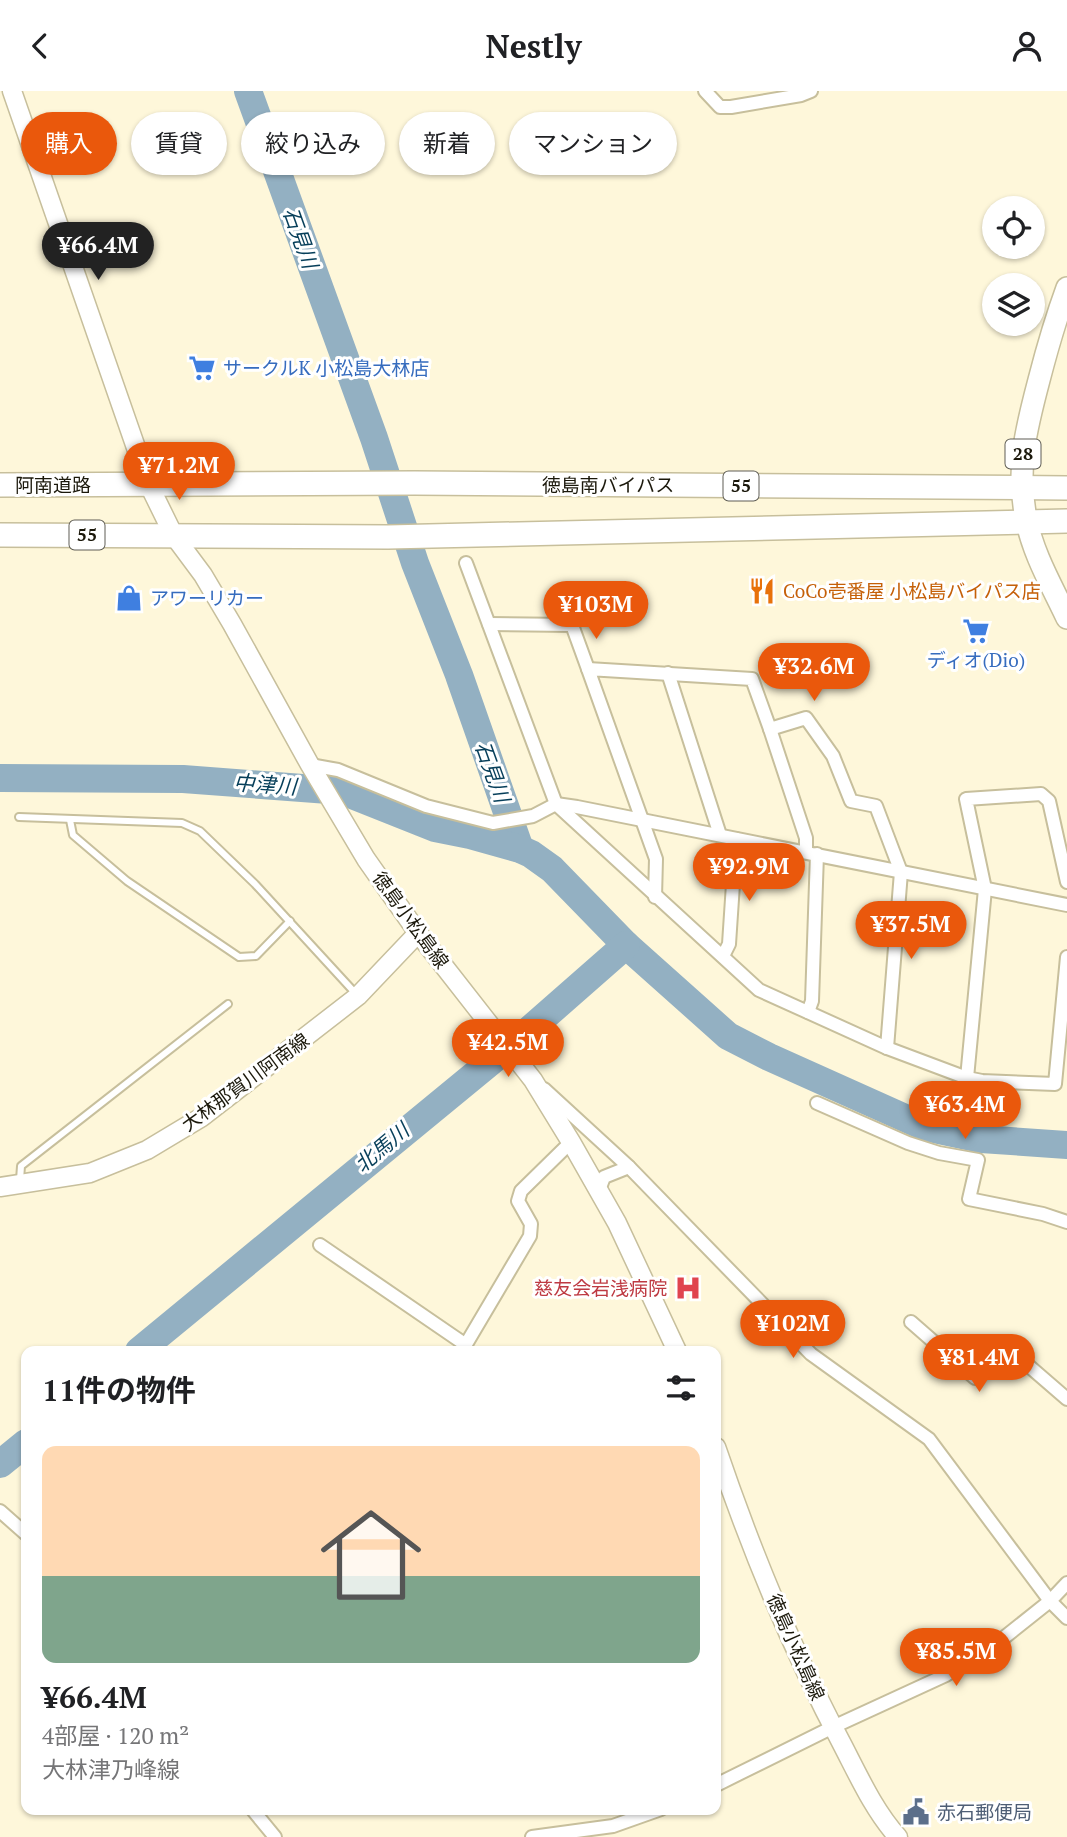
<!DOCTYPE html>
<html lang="ja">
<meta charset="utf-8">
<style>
:root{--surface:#fff;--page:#f6f6f6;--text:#202124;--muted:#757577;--accent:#ea580c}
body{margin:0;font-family:"PT Serif","Noto Sans JP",serif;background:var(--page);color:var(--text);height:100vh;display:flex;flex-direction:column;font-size:26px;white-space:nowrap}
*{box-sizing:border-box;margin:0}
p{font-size:23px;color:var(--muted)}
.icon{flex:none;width:38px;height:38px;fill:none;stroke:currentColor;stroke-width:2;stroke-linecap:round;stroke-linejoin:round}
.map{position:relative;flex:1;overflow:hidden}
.sheet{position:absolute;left:21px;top:1255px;width:700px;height:469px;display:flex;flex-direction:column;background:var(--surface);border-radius:14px;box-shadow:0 2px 5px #0004}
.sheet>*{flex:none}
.hud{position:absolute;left:21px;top:21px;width:700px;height:63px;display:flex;gap:14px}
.tools{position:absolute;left:982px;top:105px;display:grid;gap:14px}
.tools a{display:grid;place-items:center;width:63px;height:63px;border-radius:50%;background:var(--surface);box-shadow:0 2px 5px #0004;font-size:35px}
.price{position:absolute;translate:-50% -60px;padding:0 16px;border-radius:24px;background:var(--accent);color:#fff;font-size:23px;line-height:46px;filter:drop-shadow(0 2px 4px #0008)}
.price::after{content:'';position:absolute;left:50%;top:42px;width:21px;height:16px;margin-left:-10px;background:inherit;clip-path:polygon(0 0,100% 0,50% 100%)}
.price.current{background:#222;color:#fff}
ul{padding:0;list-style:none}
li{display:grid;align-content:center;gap:14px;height:371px;padding:0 21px}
li span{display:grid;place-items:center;height:217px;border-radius:14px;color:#555}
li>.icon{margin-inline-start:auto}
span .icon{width:126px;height:126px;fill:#fffc;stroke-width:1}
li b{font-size:30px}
h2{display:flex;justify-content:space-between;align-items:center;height:84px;padding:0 21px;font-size:30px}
.tag{padding:0 24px;border-radius:32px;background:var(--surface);box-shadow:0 2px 5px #0004;font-size:24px;line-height:63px}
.tag.current{background:var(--accent);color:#fff}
header{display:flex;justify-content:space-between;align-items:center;height:91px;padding:0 21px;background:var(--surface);font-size:32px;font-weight:700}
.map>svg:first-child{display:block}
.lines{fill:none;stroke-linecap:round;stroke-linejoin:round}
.river{stroke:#93b0c2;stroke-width:28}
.lane-casing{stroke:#c7bf9c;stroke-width:10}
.street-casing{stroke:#c7bf9c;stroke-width:16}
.secondary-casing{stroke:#c7bf9c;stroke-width:21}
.primary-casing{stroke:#c7bf9c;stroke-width:24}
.highway-casing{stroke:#c7bf9c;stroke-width:26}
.lane{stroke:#fff;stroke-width:6}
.street{stroke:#fff;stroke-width:12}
.secondary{stroke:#fff;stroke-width:18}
.primary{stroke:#fff;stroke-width:21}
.highway{stroke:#fff;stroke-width:23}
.labels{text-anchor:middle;stroke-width:6;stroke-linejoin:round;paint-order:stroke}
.shield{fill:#fff;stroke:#5f5d54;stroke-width:2}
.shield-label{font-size:18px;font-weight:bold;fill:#1b180b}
.shop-label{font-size:19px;fill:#366cbe;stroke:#fff;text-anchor:start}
.street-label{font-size:19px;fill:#1b180b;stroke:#fff}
.food-label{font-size:19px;fill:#c56008;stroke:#fff;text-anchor:start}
.health-label{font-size:19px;fill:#be3a42;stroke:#fff;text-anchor:end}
.service-label{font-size:19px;fill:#4e5e75;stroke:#fff;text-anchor:start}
.water-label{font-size:21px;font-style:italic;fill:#073f5a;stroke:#fff}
</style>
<header><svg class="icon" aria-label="back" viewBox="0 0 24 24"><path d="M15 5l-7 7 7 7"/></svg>Nestly<svg class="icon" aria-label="person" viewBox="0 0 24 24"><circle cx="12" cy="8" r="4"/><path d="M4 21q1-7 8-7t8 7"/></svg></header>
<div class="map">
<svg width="1067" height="1746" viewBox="0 0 1067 1746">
<rect width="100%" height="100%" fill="#fef7da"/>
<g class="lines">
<g class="river">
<path d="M248 0 374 347 415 472 459 584 520 758"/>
<path d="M0 687 183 688 342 700 435 737 470 744 520 758 531 763 552 778 626 854 728 945 769 966 925 1036 981 1048 1067 1054"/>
<path d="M139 1260 528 940 626 854"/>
<path d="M0 1373 26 1352"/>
</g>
<g class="lane-casing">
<g id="lane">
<path d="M19 726 182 732 200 740 255 793 357 904"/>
<path d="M70 729 73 744 127 790 239 866 256 865 290 830"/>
<path d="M20 1089 21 1075 228 913"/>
</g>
</g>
<g class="street-casing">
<g id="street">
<path d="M705 0 720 16H731L801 4 811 0"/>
<path d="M466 472 556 713 759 899 887 957 967 987 982 990 1055 993 1067 866"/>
<path d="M489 533 572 534 588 578"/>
<path d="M668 582 720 744"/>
<path d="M310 674 338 679 426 715 493 732 533 725 556 713 577 716 1067 814"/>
<path d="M806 761V747L770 638 806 627 833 665 851 710 876 715 901 781 887 957"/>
<path d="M655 806 656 768 588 578 752 588 770 638"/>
<path d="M723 865 729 853 736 748"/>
<path d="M808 921 812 910 817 763"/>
<path d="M967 987 985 798 966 708 1041 703 1049 710 1067 791"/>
<path d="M544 998 629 1076 811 1263 929 1348 1050 1510 1067 1527"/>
<path d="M817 1012 908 1052 939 1062 978 1069 969 1108 1043 1123 1067 1131"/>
<path d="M599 1099 604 1086 629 1076"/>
<path d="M320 1154 466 1254"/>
<path d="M911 1231 975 1287 1008 1257 1067 1308"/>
<path d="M462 1260 530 1145 531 1133 518 1110 521 1100 571 1051"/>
<path d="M0 1420 26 1443"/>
<path d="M716 1694 833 1636 946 1584 1001 1549 1050 1510 1067 1492"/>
<path d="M252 1718 275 1746"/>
<path d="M532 1746 613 1735 661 1718"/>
</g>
</g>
<g class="secondary-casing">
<g id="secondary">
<path d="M12 0 149 394 174 445 203 484 232 533 310 674 366 768 418 842 533 989 571 1051 617 1132 677 1260"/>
<path d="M0 1096 90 1082 147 1059 202 1026 358 905 418 842"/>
<path d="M716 1356C751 1459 792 1559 843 1655 859 1686 875 1721 898 1746"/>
</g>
</g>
<g class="primary-casing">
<path id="primary" d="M1067 197C1056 227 1047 258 1039 289 1026 338 1016 377 1026 427 1033 463 1052 495 1067 527"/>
</g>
<g class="highway-casing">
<g id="highway">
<path d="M0 394 415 392 1067 397"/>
<path d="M0 444 388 446 1067 430"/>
</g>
</g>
<use href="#lane" class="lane"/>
<use href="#street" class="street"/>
<use href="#secondary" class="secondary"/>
<use href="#primary" class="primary"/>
<use href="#highway" class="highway"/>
</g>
<defs>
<g id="supermarket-bare" transform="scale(2.1)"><path d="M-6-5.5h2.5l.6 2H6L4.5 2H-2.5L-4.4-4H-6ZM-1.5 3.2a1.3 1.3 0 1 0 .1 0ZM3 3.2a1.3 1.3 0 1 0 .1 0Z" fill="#3f7fe0" stroke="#fff" stroke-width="2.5" paint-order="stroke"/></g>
<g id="restaurant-bare" transform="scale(2.1)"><path d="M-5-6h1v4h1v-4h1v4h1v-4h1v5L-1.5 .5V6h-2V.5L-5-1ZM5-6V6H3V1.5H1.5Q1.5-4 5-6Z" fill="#e8710a" stroke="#fff" stroke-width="2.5" paint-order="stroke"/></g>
<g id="shop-bare" transform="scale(2.1)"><path d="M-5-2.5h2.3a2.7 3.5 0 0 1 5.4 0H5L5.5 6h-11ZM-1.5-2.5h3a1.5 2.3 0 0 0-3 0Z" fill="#3f7fe0" stroke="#fff" stroke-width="2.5" paint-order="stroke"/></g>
<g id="hospital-bare" transform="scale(2.1)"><path d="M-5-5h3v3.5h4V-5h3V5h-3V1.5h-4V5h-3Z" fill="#e0444e" stroke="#fff" stroke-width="2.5" paint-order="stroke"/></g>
<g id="civic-bare" transform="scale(2.1)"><path d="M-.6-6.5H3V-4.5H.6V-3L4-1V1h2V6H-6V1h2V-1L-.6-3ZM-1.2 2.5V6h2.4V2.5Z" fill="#5c6f8a" stroke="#fff" stroke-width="2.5" paint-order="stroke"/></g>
</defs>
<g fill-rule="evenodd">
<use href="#supermarket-bare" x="202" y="277"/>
<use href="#restaurant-bare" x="762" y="500"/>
<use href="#shop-bare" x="129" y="507"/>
<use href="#supermarket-bare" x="976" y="540"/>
<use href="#hospital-bare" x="688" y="1197"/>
<use href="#civic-bare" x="916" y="1721"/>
</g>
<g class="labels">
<g class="shield">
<rect x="1005.5" y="348.5" width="35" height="29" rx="5"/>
<rect x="723.5" y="380.5" width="35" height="29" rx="5"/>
<rect x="69.5" y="429.5" width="35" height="29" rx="5"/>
</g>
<g class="shield-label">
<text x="1023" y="369">28</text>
<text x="741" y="401">55</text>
<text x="87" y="450">55</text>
</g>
<g class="shop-label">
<text x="223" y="284">サークルK 小松島大林店</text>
<text x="150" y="514">アワーリカー</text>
<text x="976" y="576" text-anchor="middle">ディオ(Dio)</text>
</g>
<g class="street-label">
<text x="53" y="401">阿南道路</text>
<text x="608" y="401">徳島南バイパス</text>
<text transform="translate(411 829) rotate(54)" y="7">徳島小松島線</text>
<text transform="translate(245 991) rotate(-36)" y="7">大林那賀川阿南線</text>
<text transform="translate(796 1556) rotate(66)" y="7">徳島小松島線</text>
</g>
<g class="food-label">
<text x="783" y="507">CoCo壱番屋 小松島バイパス店</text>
</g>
<g class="health-label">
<text x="667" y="1204">慈友会岩浅病院</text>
</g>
<g class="service-label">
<text x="937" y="1728">赤石郵便局</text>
</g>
<g class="water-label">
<text transform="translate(300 147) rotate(70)" y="7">石見川</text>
<text transform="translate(492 681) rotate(70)" y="7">石見川</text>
<text transform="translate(265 694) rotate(4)" y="7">中津川</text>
<text transform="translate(382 1057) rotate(-40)" y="7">北馬川</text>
</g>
</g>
</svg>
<div class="tools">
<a><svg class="icon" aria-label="locate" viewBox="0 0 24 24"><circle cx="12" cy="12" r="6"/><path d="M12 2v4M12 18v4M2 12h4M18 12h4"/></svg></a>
<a><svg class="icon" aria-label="layers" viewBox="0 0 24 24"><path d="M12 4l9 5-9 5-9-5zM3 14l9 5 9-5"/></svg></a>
</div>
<b class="price current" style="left:98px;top:191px">¥66.4M</b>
<b class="price" style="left:179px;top:411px">¥71.2M</b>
<b class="price" style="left:596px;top:550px">¥103M</b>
<b class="price" style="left:814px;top:612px">¥32.6M</b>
<b class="price" style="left:749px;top:812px">¥92.9M</b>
<b class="price" style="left:911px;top:870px">¥37.5M</b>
<b class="price" style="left:508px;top:988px">¥42.5M</b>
<b class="price" style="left:965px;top:1050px">¥63.4M</b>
<b class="price" style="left:793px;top:1269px">¥102M</b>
<b class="price" style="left:979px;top:1303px">¥81.4M</b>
<b class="price" style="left:956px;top:1597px">¥85.5M</b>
<div class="hud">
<a class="tag current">購入</a>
<a class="tag">賃貸</a>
<a class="tag">絞り込み</a>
<a class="tag">新着</a>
<a class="tag">マンション</a>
</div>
<section class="sheet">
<h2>11件の物件<svg class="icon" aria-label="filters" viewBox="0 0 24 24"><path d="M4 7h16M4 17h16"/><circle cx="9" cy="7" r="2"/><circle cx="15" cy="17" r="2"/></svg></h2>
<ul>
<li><span style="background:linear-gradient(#ffd9b3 60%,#7fa58c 0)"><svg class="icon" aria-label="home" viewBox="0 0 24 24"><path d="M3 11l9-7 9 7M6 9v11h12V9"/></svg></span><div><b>¥66.4M</b><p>4部屋 · 120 m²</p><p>大林津乃峰線</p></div></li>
</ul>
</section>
</div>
